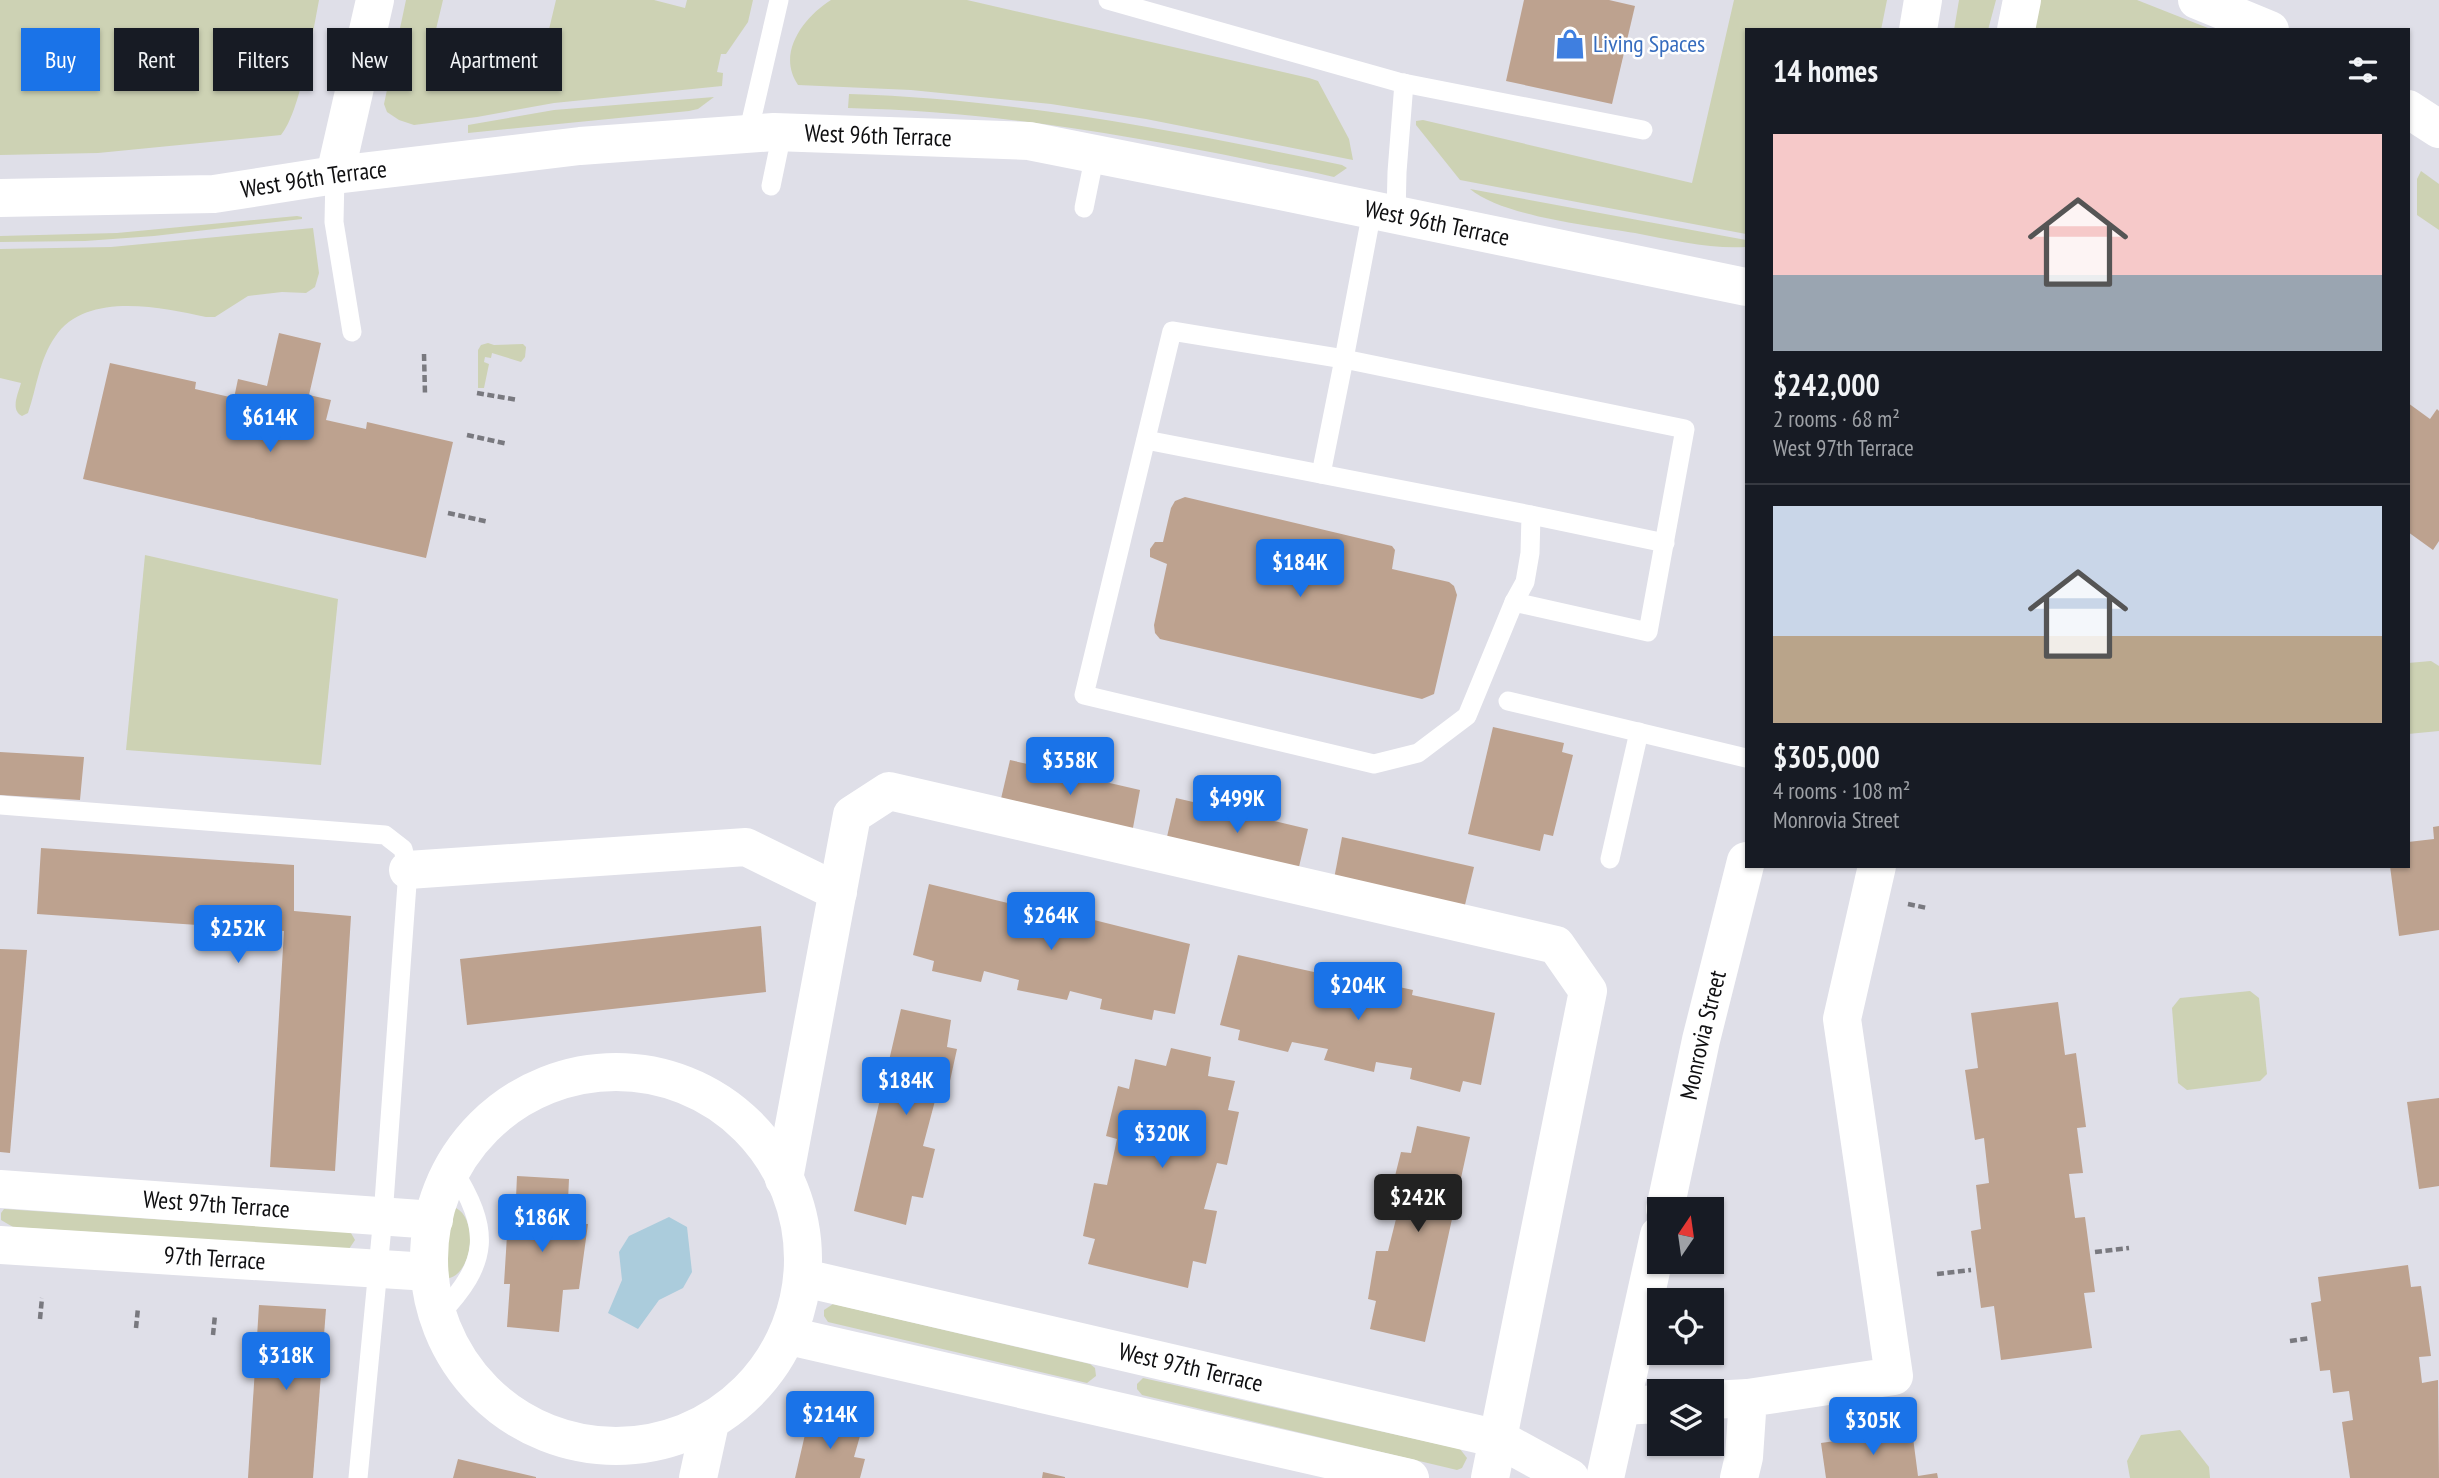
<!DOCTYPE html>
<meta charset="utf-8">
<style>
:root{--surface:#171b24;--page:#20242c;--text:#f1f3f6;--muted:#9ea1a6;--line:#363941;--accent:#1a73e8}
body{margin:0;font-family:"PT Sans Narrow",sans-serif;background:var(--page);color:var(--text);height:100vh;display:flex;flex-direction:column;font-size:26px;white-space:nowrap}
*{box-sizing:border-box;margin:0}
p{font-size:23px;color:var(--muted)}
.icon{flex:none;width:38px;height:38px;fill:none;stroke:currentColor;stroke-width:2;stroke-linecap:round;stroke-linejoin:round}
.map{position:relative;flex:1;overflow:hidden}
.panel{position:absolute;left:1745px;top:28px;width:665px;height:840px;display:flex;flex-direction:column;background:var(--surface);border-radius:0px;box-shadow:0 2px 5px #0004}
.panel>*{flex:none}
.banner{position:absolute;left:21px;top:28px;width:665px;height:63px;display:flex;gap:14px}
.needle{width:46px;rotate:13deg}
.controls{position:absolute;left:1647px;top:1197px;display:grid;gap:14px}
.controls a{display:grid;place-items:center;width:77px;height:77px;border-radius:0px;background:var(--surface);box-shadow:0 2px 5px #0004;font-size:35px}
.price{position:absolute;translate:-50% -60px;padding:0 16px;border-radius:7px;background:var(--accent);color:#fff;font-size:23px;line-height:46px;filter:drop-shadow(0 2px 4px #0008)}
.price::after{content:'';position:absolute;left:50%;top:42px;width:21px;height:16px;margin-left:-10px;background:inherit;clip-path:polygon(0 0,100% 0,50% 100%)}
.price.active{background:#222;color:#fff}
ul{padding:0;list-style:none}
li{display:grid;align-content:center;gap:14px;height:371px;padding:0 28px}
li+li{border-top:2px solid var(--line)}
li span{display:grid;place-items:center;height:217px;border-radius:0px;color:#555}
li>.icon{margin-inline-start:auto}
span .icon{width:126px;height:126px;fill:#fffc;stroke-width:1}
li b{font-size:30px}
h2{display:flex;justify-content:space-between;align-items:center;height:84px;padding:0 28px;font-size:30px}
.chip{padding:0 24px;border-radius:0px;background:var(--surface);box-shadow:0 2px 5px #0004;font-size:24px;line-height:63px}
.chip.active{background:var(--accent);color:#fff}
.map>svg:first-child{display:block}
.green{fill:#cdd2b4}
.water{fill:#abccdc}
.building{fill:#bda28f}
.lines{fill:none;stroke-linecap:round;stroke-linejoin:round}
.path{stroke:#79797f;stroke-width:4.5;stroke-dasharray:7 3.5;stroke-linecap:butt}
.lane{stroke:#fff;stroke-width:19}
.street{stroke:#fff;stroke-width:38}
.labels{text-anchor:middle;stroke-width:5;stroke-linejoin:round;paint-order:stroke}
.shop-label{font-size:24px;fill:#366cbe;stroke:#fff;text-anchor:start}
.street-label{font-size:24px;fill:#0f0f11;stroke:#fff}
</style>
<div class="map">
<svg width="2439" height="1478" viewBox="0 0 2439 1478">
<rect width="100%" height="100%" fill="#dfdfe8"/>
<g class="green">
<path d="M0 0H319C313 32 300 113 281 135L98 153 0 155Z"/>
<path d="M406 0H443L433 42 463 50 462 55 512 66 513 60 540 67 556 0H654L685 8 687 0H753L748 22 726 54H721L717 72 723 73 722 86 554 103 477 117 414 125 399 120 387 112 384 104Z"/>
<path d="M831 0H967L1309 78 1318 81 1349 139 1353 160 1146 119 1051 104 911 90 798 85C776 53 804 17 831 0Z"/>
<path d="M1734 0H1887L1881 30H1746V234L1460 180 1416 125V121L1423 120 1692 183Z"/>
<path d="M1959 0H1996L1988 30H1954Z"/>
<path d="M2040 0H2137L2213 30H2033Z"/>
<path d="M849 94C1016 99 1179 131 1342 165L1347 168 1334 177C1306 170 1278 166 1250 160 1117 133 983 111 848 108Z"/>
<path d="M714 97 698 109 689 111 468 133V125L554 110Z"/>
<path d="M2421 171 2439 184V230L2417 215V179Z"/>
<path d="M1470 189 1746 240V247C1709 249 1672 240 1635 233 1591 226 1502 216 1470 189Z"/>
<path d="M297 216 302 217V219L154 236 85 241 0 242V236L117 233Z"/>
<path d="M313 228 319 273 315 287 306 293 282 292 248 296 215 317H206C161 307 85 291 55 337 39 360 37 387 28 413L22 416C10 410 18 394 21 383L0 378V249L111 247Z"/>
<path d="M488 343 494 345 523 344 526 347 525 357 521 362 492 353 491 358 485 357 484 362 489 364 484 388H478V350L481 345Z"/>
<path d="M145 555 338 599 321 765 126 750Z"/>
<path d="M2431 661 2439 666V731L2408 734V663Z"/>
<path d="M2250 991 2259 998 2267 1074 2260 1081 2187 1090 2178 1083 2172 1008 2180 998Z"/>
<path d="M456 1208C479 1220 473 1277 445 1279 432 1250 438 1238 451 1210Z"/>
<path d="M4 1209 346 1232 351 1233 355 1240 349 1249 13 1227 1 1220V1213Z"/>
<path d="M833 1304 1090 1364 1095 1368 1096 1376 1087 1383 828 1322 824 1316V1310Z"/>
<path d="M1143 1378 1460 1449 1467 1458 1462 1468 1457 1470 1142 1395 1137 1389V1384Z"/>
<path d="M2180 1430 2209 1467 2210 1478H2130L2127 1461 2141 1435Z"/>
</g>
<path class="water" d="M669 1217 687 1227 692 1272 683 1288 659 1300 638 1329 608 1313 622 1280 619 1252 629 1236Z"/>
<g class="building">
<path d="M1524 0H1609L1635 6 1612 104 1506 81Z"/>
<path d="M279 333 321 343 309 395 331 400 326 420 366 429 367 422 453 442 426 558 83 479 110 363 196 382 195 389 234 398 238 379 267 386Z"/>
<path d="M2408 403 2430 419 2437 409 2439 411V541L2433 550 2408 532Z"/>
<path d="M1185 497 1392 546 1395 550 1392 569 1449 582 1454 586 1457 595 1434 694 1422 699 1160 639 1155 633 1154 625 1167 564 1150 557V549L1155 542H1163L1171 508 1175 501Z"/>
<path d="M1493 727 1564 743 1562 752 1573 755 1553 836 1544 834 1540 851 1468 834Z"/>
<path d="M0 752 84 757 80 800 0 795Z"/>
<path d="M1010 760 1140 790 1132 833 1000 803Z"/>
<path d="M1176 798 1308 829 1298 871 1166 841Z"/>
<path d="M2439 826V930L2399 936 2390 866H2408V842L2434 839 2433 827Z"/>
<path d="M1342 837 1474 867 1464 909 1334 879Z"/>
<path d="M41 848 294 865V911L351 916 335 1171 270 1167 284 931 37 914Z"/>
<path d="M929 884 1016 905 1018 901 1190 944 1175 1014 1154 1010 1152 1020 1100 1009 1102 999 1070 991 1067 1000 1017 990 1019 980 984 971 981 982 932 971 934 961 913 955Z"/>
<path d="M761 926 766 992 467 1025 460 959Z"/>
<path d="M0 949 27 950 10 1153 0 1152Z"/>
<path d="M1238 955 1323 974 1325 971 1413 990 1412 995 1495 1013 1481 1085 1463 1081 1460 1092 1410 1079 1412 1068 1376 1062 1374 1072 1324 1060 1328 1049 1292 1042 1288 1052 1238 1040 1240 1030 1220 1025Z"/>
<path d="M2058 1002 2065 1055 2076 1053 2086 1127 2077 1128 2083 1173 2069 1174 2075 1218 2085 1217 2095 1292 2084 1293 2092 1348 2001 1360 1994 1306 1981 1308 1971 1231 1981 1229 1976 1185 1989 1183 1984 1138 1975 1140 1965 1070 1978 1068 1971 1013Z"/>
<path d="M901 1009 951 1020 947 1047 957 1049 946 1099 936 1097 923 1146 935 1149 923 1198 912 1196 906 1225 854 1211Z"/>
<path d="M1171 1048 1211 1057 1208 1076 1235 1081 1228 1110 1239 1112 1227 1165 1217 1163 1204 1209 1217 1211 1206 1264 1193 1261 1188 1288 1088 1264 1095 1239 1083 1236 1094 1183 1107 1185 1117 1139 1106 1136 1118 1086 1129 1089 1135 1059 1166 1066Z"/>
<path d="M2439 1098V1186L2419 1189 2407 1102Z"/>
<path d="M1417 1126 1470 1137 1425 1342 1370 1329 1376 1301 1368 1299 1376 1251H1388L1400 1203 1389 1200 1401 1152 1411 1153Z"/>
<path d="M517 1176 569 1179 567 1223 588 1224 579 1289 563 1290 559 1332 507 1327 510 1284H504L508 1219H515Z"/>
<path d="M2408 1265 2411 1287 2421 1286 2431 1356 2419 1357 2422 1383 2438 1380 2439 1478H2350L2342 1422 2353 1420 2349 1391 2333 1393 2330 1370 2320 1371 2311 1303 2321 1301 2318 1277Z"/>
<path d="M259 1305 326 1309 313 1478H248Z"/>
<path d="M809 1417 862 1429 854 1457 865 1459 860 1478H795Z"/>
<path d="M1912 1430 1918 1476 1937 1473 1938 1478H1826L1821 1443Z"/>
<path d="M458 1459 536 1477V1478H453Z"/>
<path d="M1043 1472 1065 1477V1478H1042Z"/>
</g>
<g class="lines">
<g class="path">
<path d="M424 354 425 394"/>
<path d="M477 393 518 400"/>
<path d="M467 435 508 444"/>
<path d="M448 513 489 522"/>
<path d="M1908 904 1927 908"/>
<path d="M2095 1252 2129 1248"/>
<path d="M1937 1274 1971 1270"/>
<path d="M40 1319 42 1298"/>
<path d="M136 1328 138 1308"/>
<path d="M213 1335 215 1315"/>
<path d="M2290 1341 2310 1338"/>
</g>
<g class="lane">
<path d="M1108 0 1398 82 1643 130"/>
<path d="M748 134 779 0"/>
<path d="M335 175 334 222 352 332"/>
<path d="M771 186 782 133"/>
<path d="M1084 208 1095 154"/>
<path d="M1396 216 1397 172 1404 83"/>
<path d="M1146 440 1531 515 1530 553 1525 582 1514 602"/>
<path d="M1321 474 1344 359 1172 331 1084 695 1374 764 1418 753 1467 716 1514 602 1648 632 1685 429 1344 359 1372 211"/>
<path d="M1531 515 1665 543"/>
<path d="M1508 701 1746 758"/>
<path d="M0 805 385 835 403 849 408 870 383 1216 358 1478"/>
<path d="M1610 859 1639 732"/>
<path d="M439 1315C490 1262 491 1230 452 1168"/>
</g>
<g class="street">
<path d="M2197 0 2270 30"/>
<path d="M1918 30 1923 0"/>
<path d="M2016 30 2022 0"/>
<path d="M2408 109 2439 129"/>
<path d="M335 175 375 0"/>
<path id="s1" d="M0 198 214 194 335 175 580 146 774 132 1029 141 1256 186 1746 287"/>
<path d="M408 870 746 847 838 892"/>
<circle cx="616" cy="1259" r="187"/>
<path d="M784 1179 852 815 889 791 1556 945 1588 991 1490 1478"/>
<path id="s2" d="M0 1189 434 1220"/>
<path id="s3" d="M1665 1209 1701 1040 1746 861"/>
<path id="s4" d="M0 1245 429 1272"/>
<path id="s5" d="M804 1278 1499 1439 1570 1478"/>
<path d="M789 1336 1410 1478"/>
<path d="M1712 1400 1748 1398"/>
<path d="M1622 1406 1659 1404"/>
<path d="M698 1478 710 1423"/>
<path d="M1605 1478 1659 1235"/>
<path d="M1739 1478 1744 1457 1748 1398 1894 1376 1842 1019 1877 866"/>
</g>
</g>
<defs>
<g id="shop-bare" transform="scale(2.415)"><path d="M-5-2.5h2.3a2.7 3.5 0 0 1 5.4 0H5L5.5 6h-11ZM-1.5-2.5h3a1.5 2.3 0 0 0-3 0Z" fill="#3f7fe0" stroke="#fff" stroke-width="2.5" paint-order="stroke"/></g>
</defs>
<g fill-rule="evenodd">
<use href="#shop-bare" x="1570" y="44"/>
</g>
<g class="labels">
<g class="shop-label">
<text x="1593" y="52">Living Spaces</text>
</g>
<g class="street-label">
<text dy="8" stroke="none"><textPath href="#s1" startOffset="882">West 96th Terrace</textPath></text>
<text dy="8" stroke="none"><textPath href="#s1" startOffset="315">West 96th Terrace</textPath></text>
<text dy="8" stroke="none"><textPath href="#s1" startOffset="1449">West 96th Terrace</textPath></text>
<text dy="8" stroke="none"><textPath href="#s3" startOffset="178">Monrovia Street</textPath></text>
<text dy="8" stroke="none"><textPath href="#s2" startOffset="217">West 97th Terrace</textPath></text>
<text dy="8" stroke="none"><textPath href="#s4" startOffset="215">97th Terrace</textPath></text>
<text dy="8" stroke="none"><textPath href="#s5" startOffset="397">West 97th Terrace</textPath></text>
</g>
</g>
</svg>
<div class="controls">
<a><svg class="needle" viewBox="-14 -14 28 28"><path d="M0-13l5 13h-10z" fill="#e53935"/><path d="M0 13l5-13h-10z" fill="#9ea1a6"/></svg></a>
<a><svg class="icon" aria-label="locate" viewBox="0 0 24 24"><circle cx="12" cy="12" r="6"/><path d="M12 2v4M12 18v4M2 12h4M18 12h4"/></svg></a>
<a><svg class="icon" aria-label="layers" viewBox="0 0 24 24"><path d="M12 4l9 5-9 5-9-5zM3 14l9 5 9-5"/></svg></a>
</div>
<b class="price" style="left:270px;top:454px">$614K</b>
<b class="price" style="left:1300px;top:599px">$184K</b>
<b class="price" style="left:1070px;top:797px">$358K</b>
<b class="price" style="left:1237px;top:835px">$499K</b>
<b class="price" style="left:1051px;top:952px">$264K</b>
<b class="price" style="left:238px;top:965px">$252K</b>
<b class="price" style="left:1358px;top:1022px">$204K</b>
<b class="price" style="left:906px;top:1117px">$184K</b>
<b class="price" style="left:1162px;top:1170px">$320K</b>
<b class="price active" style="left:1418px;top:1234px">$242K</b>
<b class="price" style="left:542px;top:1254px">$186K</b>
<b class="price" style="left:286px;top:1392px">$318K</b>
<b class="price" style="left:830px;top:1451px">$214K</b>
<b class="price" style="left:1873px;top:1457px">$305K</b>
<div class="banner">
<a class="chip active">Buy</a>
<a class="chip">Rent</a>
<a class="chip">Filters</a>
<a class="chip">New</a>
<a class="chip">Apartment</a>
</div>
<section class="panel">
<h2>14 homes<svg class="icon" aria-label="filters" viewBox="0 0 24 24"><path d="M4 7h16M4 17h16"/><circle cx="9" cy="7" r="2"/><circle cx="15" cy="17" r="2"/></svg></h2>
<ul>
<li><span style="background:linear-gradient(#f6c9c9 65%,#9aa5b1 0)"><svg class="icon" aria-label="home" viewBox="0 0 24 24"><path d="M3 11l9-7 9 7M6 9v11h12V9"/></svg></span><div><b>$242,000</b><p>2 rooms · 68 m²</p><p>West 97th Terrace</p></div></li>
<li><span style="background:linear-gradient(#c9d6e8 60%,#b9a48a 0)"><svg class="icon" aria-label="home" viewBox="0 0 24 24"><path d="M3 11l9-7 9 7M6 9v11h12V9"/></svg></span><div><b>$305,000</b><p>4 rooms · 108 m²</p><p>Monrovia Street</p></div></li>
</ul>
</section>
</div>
